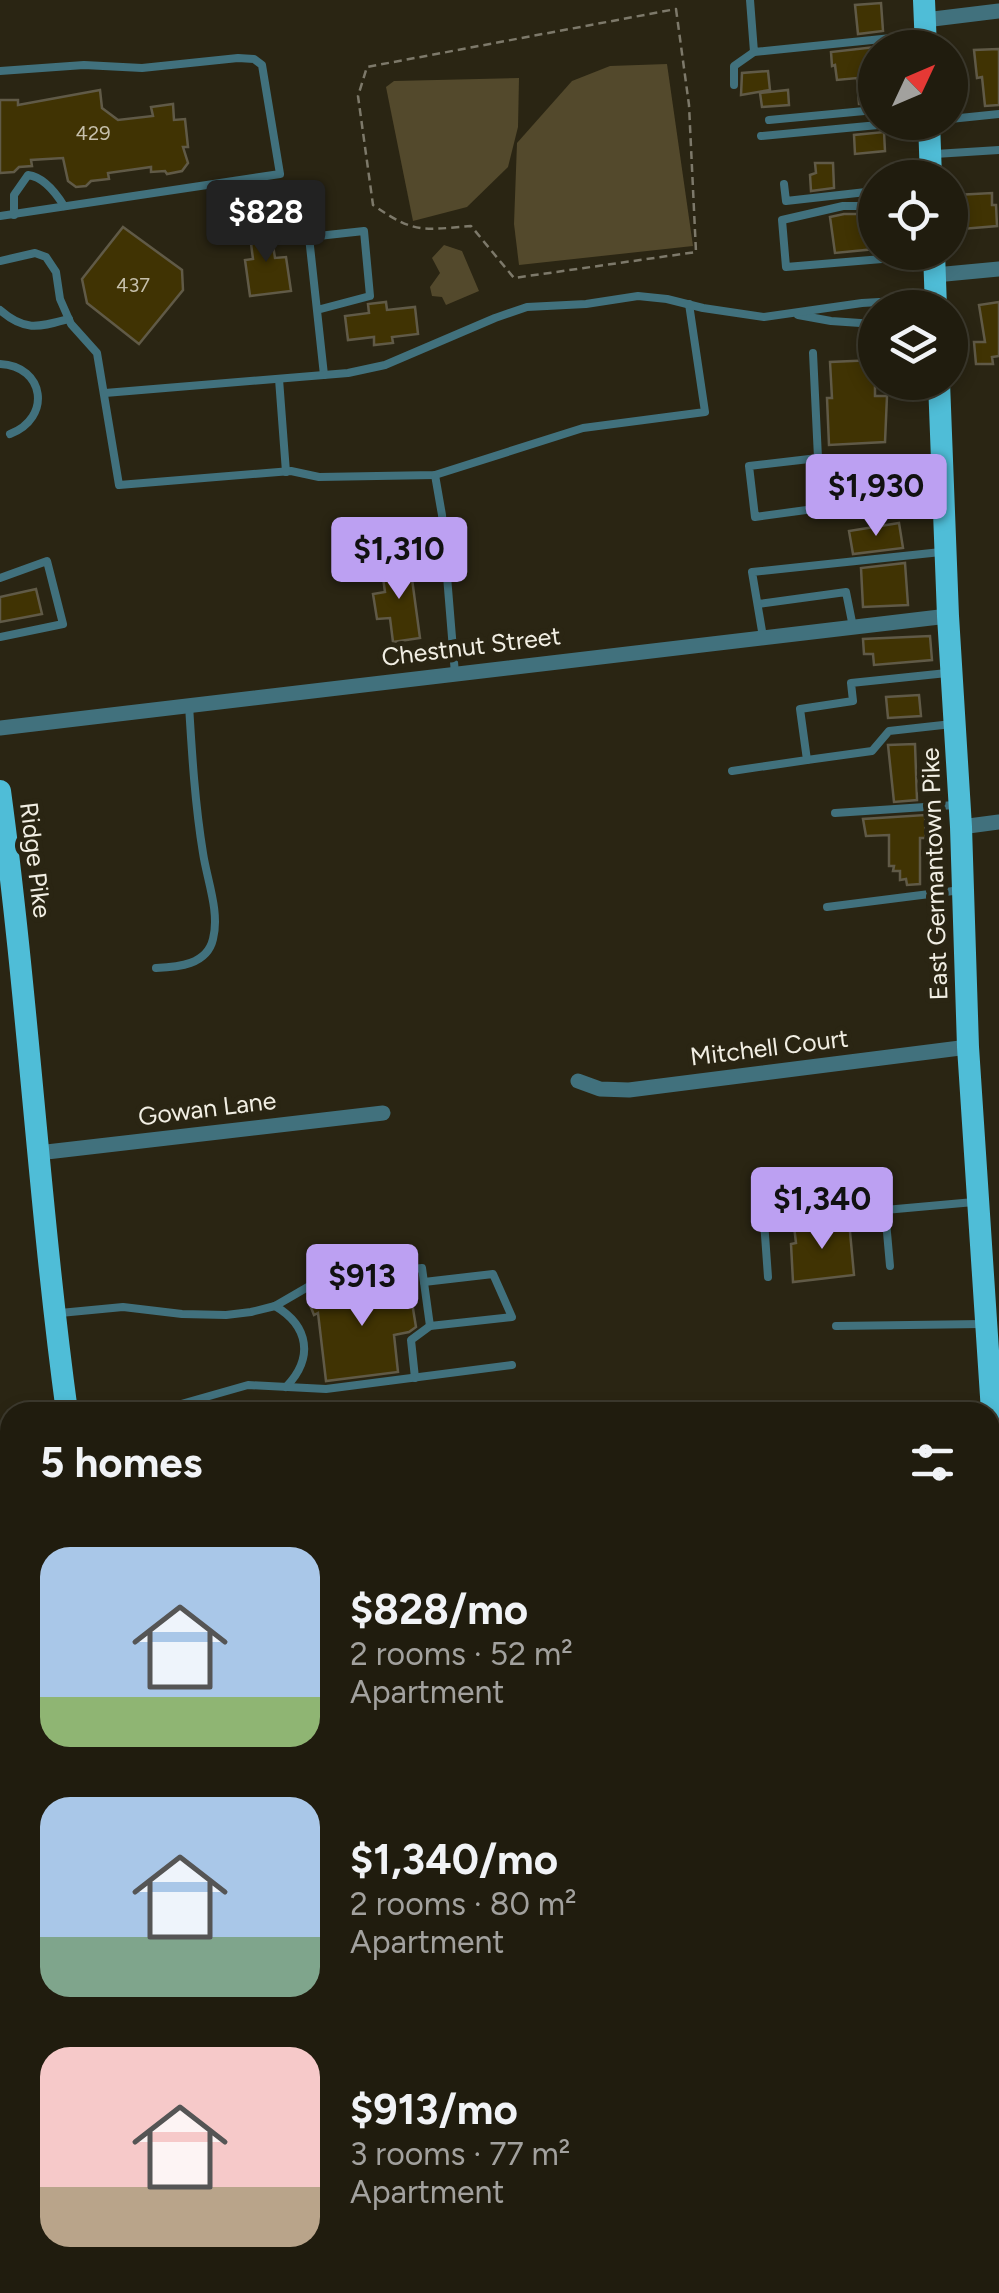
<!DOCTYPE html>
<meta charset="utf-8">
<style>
:root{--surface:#201c0e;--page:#282517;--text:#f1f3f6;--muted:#a2a19e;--line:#3d3a2e;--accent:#bca0f2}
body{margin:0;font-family:Figtree,sans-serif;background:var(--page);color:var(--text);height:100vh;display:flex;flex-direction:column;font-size:38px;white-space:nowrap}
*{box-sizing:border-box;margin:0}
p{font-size:32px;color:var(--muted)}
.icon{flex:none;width:55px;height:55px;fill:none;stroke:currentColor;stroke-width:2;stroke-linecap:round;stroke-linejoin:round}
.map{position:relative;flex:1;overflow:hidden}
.panel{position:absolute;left:0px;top:1402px;width:1000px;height:892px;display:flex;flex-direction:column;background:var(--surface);border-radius:30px 30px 0 0;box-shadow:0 5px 15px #0003,0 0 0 2px var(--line)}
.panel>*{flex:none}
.needle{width:65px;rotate:46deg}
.tools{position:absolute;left:858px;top:30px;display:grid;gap:20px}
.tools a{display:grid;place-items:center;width:110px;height:110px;border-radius:50%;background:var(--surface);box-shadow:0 5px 15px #0003,0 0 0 2px var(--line);font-size:50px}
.price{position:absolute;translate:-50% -85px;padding:0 22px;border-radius:10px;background:var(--accent);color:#111;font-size:32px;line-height:65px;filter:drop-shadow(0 2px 5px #0008)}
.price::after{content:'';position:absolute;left:50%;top:60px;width:30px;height:22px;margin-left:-15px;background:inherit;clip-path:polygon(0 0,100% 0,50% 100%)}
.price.current{background:#222;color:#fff}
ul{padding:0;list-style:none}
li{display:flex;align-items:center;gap:30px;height:250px;padding:0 40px}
li span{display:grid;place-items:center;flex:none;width:280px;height:200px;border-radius:30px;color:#555}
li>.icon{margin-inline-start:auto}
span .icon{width:120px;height:120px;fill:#fffc;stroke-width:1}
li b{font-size:42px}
h2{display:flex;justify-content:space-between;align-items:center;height:120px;padding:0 40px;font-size:42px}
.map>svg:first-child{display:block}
.green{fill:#53492c}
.building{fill:#403303;stroke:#605a47;stroke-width:2.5}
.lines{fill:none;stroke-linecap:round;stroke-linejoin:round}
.path{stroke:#7d796a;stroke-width:2.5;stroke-dasharray:8 5;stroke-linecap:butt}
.service{stroke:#41717d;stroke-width:8}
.minor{stroke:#41717d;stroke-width:15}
.primary{stroke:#4fbdd7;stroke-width:22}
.labels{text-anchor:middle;stroke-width:10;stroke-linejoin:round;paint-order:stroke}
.number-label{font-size:20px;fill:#c5bfab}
.street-label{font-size:25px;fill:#f1eee3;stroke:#2a2513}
</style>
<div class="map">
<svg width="999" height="2293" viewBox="0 0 999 2293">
<rect width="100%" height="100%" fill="#2a2513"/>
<g class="green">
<path d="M667 64 693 246 519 265 514 224 517 143 572 81 610 66Z"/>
<path d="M519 78 518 127 508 167 467 207 413 221 386 87 394 81Z"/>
<path d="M444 245 462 251 479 291 446 305 442 297 432 296 430 287 440 273 432 258Z"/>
</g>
<g class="building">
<path d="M881 3 883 31 858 34 855 5Z"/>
<path d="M884 46 875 48V103L859 104 857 78 837 80 835 65 832 66 831 52Z"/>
<path d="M999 49V105L985 106 982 77 977 78 974 50Z"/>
<path d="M768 71 770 90 741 95 742 73Z"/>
<path d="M100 90 102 108 118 120 153 116 151 107 173 104 174 120 185 119 188 147H183L188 163 182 171 167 174 165 171 151 172V167L108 173 109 179 91 181 86 186 76 187 68 181 63 158 31 160 32 166 19 167 14 172 0 173V100H18V105Z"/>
<path d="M788 90 789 105 762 107 760 93Z"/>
<path d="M884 132 885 151 855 154 854 135Z"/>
<path d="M815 163H833L834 188 811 191 810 175 816 173Z"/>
<path d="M992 193V205H996L997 226 962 229 956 195Z"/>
<path d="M844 214H870L872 224 875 225V249L835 253 830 217Z"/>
<path d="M270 226 275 258 286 257 291 291 250 296 245 260 253 259 249 228Z"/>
<path d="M123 227 182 270 183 290 139 344 87 303 82 279Z"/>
<path d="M386 302 387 310 415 307 418 334 392 337 393 343 374 345V337L348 340 345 316 369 313 368 304Z"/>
<path d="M999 302V356L992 357 993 364H976L974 342H985L979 305Z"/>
<path d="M875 360V396H887L885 442 829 445 827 398H832L830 362Z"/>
<path d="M899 523 903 548 853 554 849 531Z"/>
<path d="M905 563 908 605 863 607 861 568Z"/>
<path d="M420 564 421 578 412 579 420 638 393 642 390 618 377 619 373 594 385 592 382 570Z"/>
<path d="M36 589 42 614 0 622V597Z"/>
<path d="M930 636 932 660 874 665 873 654H864L863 639Z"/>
<path d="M919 695 921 716 888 718 886 697Z"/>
<path d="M915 744 917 800 894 802 888 745Z"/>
<path d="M925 815 926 838H920V884L907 885 906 879 900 880V871H893L894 866H889V835L866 836 863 819Z"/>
<path d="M849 1221 854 1275 793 1282 791 1244 796 1243 794 1226 822 1225 821 1223Z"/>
<path d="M409 1284 416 1327 409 1332 394 1335 398 1372 326 1381 318 1313 314 1315 308 1300 315 1292Z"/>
</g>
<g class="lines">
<path class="path" d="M676 9 689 105 696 252 514 278 471 226C422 230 415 234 373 205L358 96 367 67Z"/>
<g class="service">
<path d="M750 0 754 52 921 35"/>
<path d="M0 71 84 65 142 68 238 58 254 59 262 65 280 174 0 216"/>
<path d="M734 85V66L754 52"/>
<path d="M950 119 999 114"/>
<path d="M769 120 875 110"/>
<path d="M761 136 910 122"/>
<path d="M935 154 999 150"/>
<path d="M784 184 786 201 875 191"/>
<path d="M875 206H843L782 220 786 267 930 255"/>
<path d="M14 215V195L28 175C44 177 56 193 64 206"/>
<path d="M0 261 35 253 46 257 56 272 60 299 71 324 97 353 119 485 291 471 319 477 435 475 583 428 705 412 689 304"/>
<path d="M0 310C25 332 39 327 69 319"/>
<path d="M317 310 370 296 364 231 309 237 324 375"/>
<path d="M798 315 831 321 875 324"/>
<path d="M813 353 818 458 749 466 755 517 939 492"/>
<path d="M0 364C45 366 52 418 10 434"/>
<path d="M279 379 286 472"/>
<path d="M105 393 348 373 385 365 495 318 527 307 586 304 638 296 667 299 703 308 764 317 862 303 931 299"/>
<path d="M818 458 821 508"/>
<path d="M435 475 442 515 455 674"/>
<path d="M0 578 47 561 63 624 0 637"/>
<path d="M758 604 846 592 853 627"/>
<path d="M763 637 752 572 941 552"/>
<path d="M807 760 872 751 889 731 952 724"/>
<path d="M732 771 807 760 800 709 853 701 851 683 947 673"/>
<path d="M835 813 955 805"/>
<path d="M827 907 961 890"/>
<path d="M156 968C178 967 207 965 213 939 220 912 207 880 203 853 195 804 192 755 189 705"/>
<path d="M890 1266 885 1210 974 1202"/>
<path d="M768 1277 764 1221 885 1210"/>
<path d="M275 1306C309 1326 314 1358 286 1387"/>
<path d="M60 1313 123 1307 182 1314 226 1315 251 1312 275 1306 325 1277 422 1268 430 1326"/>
<path d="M836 1326 982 1324"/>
<path d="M415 1378 411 1340 430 1326 512 1317 493 1274 424 1282"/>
<path d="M153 1412 248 1385 326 1389 512 1365"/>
<path d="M990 1857H999"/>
<path d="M990 1975 999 1974"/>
<path d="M990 2096 999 2095"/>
<path d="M7 2162 10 2163"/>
<path d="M884 2285 885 2293"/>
<path d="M920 2285V2293"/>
<path d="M341 2293 342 2285"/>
</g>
<g class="minor">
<path d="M925 20 999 11"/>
<path d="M935 275 999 269"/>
<path d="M0 728 948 616"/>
<path d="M961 827 999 822"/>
<path d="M578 1081 600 1089 629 1090 968 1047"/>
<path d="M38 1153 383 1113"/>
<path d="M990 1642 999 1643"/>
<path d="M0 1983 10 1984"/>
<path d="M990 2231 999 2230"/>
</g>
<g class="primary">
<path d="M924 0 926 48"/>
<path d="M929 122 931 178"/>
<path d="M934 252 936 308"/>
<path d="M939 382 948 616 961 827 968 1047 999 1518"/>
<path d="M0 791C28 998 39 1206 67 1412"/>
<path d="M56 2293 59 2285"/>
</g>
</g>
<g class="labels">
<g class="number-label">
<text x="93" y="140">429</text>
<text x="133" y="292">437</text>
</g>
<g class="street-label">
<text transform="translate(471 646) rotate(-7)" y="9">Chestnut Street</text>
<text transform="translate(36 860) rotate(83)" y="9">Ridge Pike</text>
<text transform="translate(934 874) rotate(-92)" y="9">East Germantown Pike</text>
<text transform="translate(769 1047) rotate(-7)" y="9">Mitchell Court</text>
<text transform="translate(207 1108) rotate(-7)" y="9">Gowan Lane</text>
</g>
</g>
</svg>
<div class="tools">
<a><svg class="needle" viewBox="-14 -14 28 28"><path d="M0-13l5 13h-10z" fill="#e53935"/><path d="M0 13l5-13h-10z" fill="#a2a19e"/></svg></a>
<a><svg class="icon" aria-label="locate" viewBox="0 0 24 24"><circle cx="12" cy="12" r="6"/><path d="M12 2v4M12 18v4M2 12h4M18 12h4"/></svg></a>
<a><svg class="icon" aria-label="layers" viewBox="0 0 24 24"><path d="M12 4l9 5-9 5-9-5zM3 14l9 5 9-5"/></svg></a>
</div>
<b class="price current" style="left:266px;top:265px">$828</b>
<b class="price" style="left:876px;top:539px">$1,930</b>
<b class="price" style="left:399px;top:602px">$1,310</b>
<b class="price" style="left:822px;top:1252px">$1,340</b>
<b class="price" style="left:362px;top:1329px">$913</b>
<section class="panel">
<h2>5 homes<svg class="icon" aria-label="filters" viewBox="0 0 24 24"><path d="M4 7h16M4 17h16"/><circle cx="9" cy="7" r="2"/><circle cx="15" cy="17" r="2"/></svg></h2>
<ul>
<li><span style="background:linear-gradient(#a9c7e8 75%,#8fb573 0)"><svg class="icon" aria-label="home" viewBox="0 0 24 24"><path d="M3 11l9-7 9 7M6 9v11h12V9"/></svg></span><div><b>$828/mo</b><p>2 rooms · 52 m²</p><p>Apartment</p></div></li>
<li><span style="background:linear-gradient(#a9c7e8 70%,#7fa58c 0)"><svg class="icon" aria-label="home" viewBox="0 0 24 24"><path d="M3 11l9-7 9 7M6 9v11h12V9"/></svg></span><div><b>$1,340/mo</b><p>2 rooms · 80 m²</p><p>Apartment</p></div></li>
<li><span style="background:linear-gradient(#f6c9c9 70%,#b9a48a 0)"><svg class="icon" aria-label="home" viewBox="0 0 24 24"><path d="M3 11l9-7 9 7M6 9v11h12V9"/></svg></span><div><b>$913/mo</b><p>3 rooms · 77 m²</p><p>Apartment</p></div></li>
</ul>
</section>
</div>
